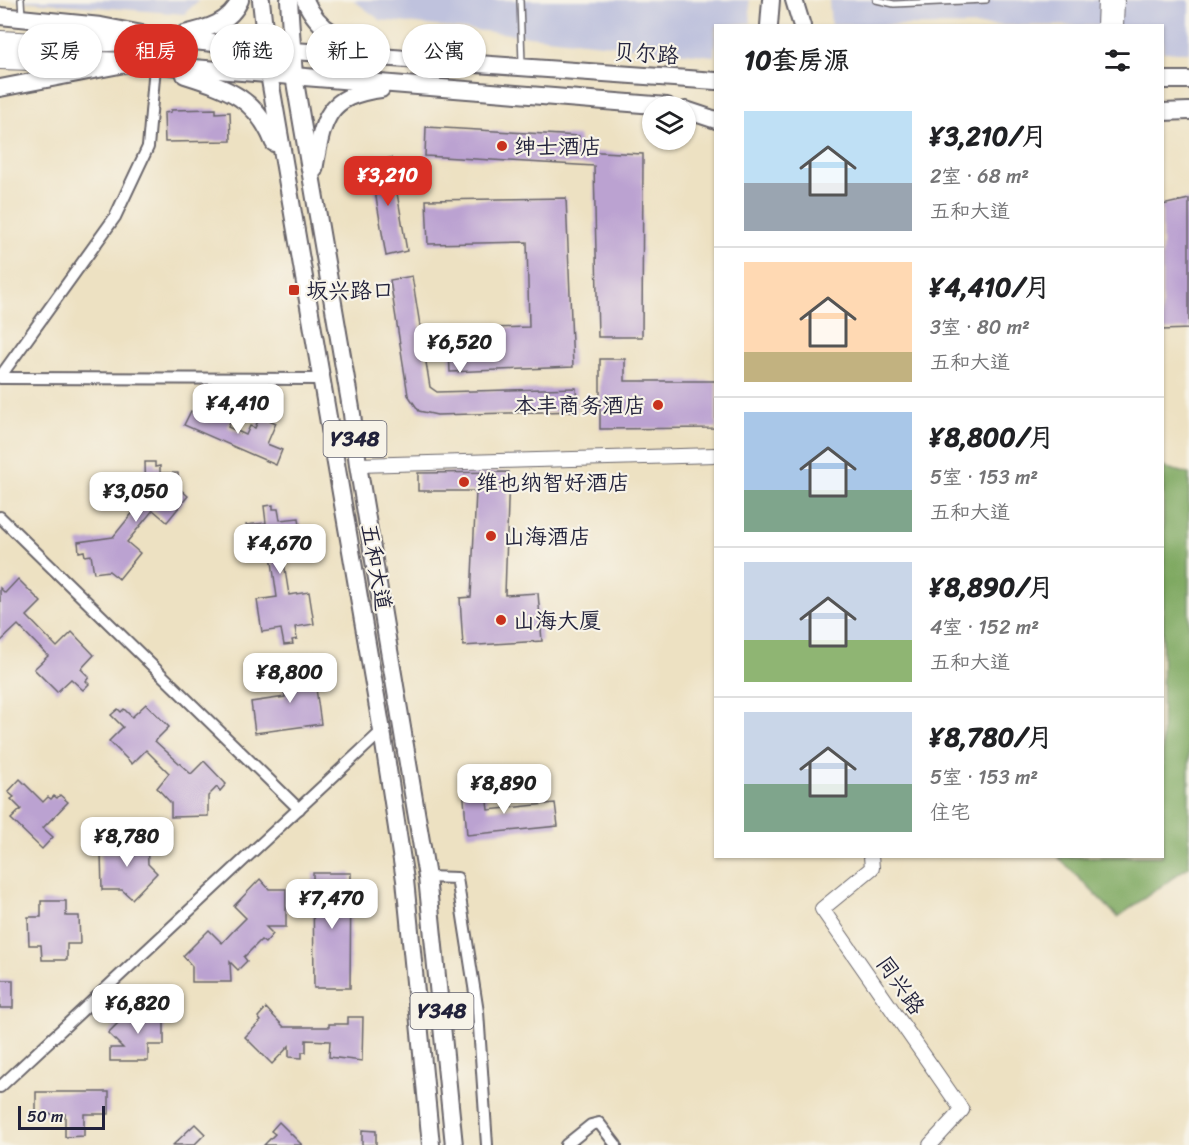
<!DOCTYPE html>
<html lang="zh">
<meta charset="utf-8">
<style>
:root{--surface:#fff;--page:#f2f2f2;--text:#202124;--muted:#757577;--line:#e0e0e0;--accent:#d93025}
body{margin:0;font-family:Sriracha,"LXGW WenKai TC",sans-serif;background:var(--page);color:var(--text);height:100vh;display:flex;flex-direction:column;font-size:22px;white-space:nowrap}
*{box-sizing:border-box;margin:0}
p{font-size:20px;color:var(--muted)}
.icon{flex:none;width:33px;height:33px;fill:none;stroke:currentColor;stroke-width:2;stroke-linecap:round;stroke-linejoin:round}
.map{position:relative;flex:1;overflow:hidden}
.drawer{position:absolute;left:714px;top:24px;width:450px;height:834px;display:flex;flex-direction:column;background:var(--surface);border-radius:0px;box-shadow:0 2px 4px #0004}
.drawer>*{flex:none}
.banner{position:absolute;left:18px;top:24px;width:570px;height:54px;display:flex;gap:12px}
.controls{position:absolute;left:642px;top:96px;display:grid;gap:12px}
.controls a{display:grid;place-items:center;width:54px;height:54px;border-radius:50%;background:var(--surface);box-shadow:0 2px 4px #0004;font-size:30px}
.scale{position:absolute;left:18px;bottom:15px;width:87px;box-sizing:border-box;padding-left:6px;border:3px solid #22223b;border-top:0;font-size:16px;line-height:21px;white-space:nowrap;color:#22223b;-webkit-text-stroke:4px #f7f3e8;paint-order:stroke}
.price{position:absolute;translate:-50% -51px;padding:0 14px;border-radius:12px;background:#fff;color:#222;font-size:20px;line-height:39px;filter:drop-shadow(0 2px 3px #0008)}
.price::after{content:'';position:absolute;left:50%;top:36px;width:18px;height:14px;margin-left:-9px;background:inherit;clip-path:polygon(0 0,100% 0,50% 100%)}
.price.on{background:var(--accent);color:#fff}
ul{padding:0;list-style:none}
li{display:flex;align-items:center;gap:18px;height:150px;padding:0 30px}
li+li{border-top:2px solid var(--line)}
li span{display:grid;place-items:center;flex:none;width:168px;height:120px;border-radius:0px;color:#555}
li>.icon{margin-inline-start:auto}
span .icon{width:72px;height:72px;fill:#fffc;stroke-width:1}
li b{font-size:26px}
h2{display:flex;justify-content:space-between;align-items:center;height:72px;padding:0 30px;font-size:26px}
.tag{padding:0 21px;border-radius:27px;background:var(--surface);box-shadow:0 2px 4px #0004;font-size:21px;line-height:54px}
.tag.on{background:var(--accent);color:#fff}
.map>svg:first-child{display:block}
.industrial{fill:#bfc2dd}
.forest{fill:#7ea860;stroke:#50654e;stroke-width:1.5}
.building{fill:#bba2d1}
.lines{fill:none;stroke-linecap:round;stroke-linejoin:round}
.service-casing{stroke:#69656a;stroke-width:8}
.minor-casing{stroke:#69656a;stroke-width:14}
.tertiary-casing{stroke:#69656a;stroke-width:16}
.primary-casing{stroke:#69656a;stroke-width:20}
.motorway-casing{stroke:#69656a;stroke-width:22}
.service{stroke:#fff;stroke-width:5}
.minor{stroke:#fff;stroke-width:10}
.tertiary{stroke:#fff;stroke-width:14}
.primary{stroke:#fff;stroke-width:16}
.motorway{stroke:#fff;stroke-width:20}
.poi-dot{fill:#c8321e;stroke:#f7f3e8;stroke-width:2}
.labels{text-anchor:middle;stroke-width:4.5;stroke-linejoin:round;paint-order:stroke}
.shield{fill:#f7f3e8;stroke:#62616f;stroke-width:1.5}
.shield-label{font-size:21px;font-weight:bold;fill:#22223b}
.street-label{font-size:22px;fill:#22223b;stroke:#f7f3e8}
.poi-label{font-size:22px;fill:#22223b;stroke:#f7f3e8;text-anchor:start}
</style>
<div class="map">
<svg width="1189" height="1145" viewBox="0 0 1189 1145">
<rect width="100%" height="100%" fill="#f7f3e8"/>
<filter id="ink" filterUnits="userSpaceOnUse"><feTurbulence type="fractalNoise" baseFrequency=".0167" numOctaves="2"/><feDisplacementMap in="SourceGraphic" scale="12" xChannelSelector="R" yChannelSelector="G"/><feConvolveMatrix kernelMatrix="1 2 1 2 8 2 1 2 1" color-interpolation-filters="sRGB"/></filter>
<filter id="wash" filterUnits="userSpaceOnUse"><feTurbulence type="fractalNoise" baseFrequency=".008" numOctaves="4" result="noise"/><feDisplacementMap in="SourceGraphic" scale="24" xChannelSelector="R" yChannelSelector="G"/><feGaussianBlur stdDeviation="1.35" result="paint"/><feColorMatrix in="noise" values="0 0 0 0 0 0 0 0 0 0 0 0 0 0 0 0 0 1.4 0 .05"/><feComposite in="paint" operator="in"/></filter>
<g filter="url(#wash)">
<rect width="100%" height="100%" fill="#ede1c2"/>
<g class="industrial">
<path d="M10 0H199L184 14Z"/>
<path d="M353 0H749L751 23 716 26 714 56 380 20Z"/>
<path d="M829 0H1189V52H1163L1162 26 831 25Z"/>
</g>
<path class="forest" d="M1163 467 1189 474V866L1118 917 1058 857 1162 856Z"/>
<g id="blocks">
<g class="building">
<path d="M216 109V113L230 112 231 141 165 142 164 113 171 112V110Z"/>
<path d="M426 127 579 136V151L643 154 642 337H598L594 166 425 156Z"/>
<path d="M391 158 407 251 386 256 370 162Z"/>
<path d="M566 198 573 367 450 372 448 329 529 327 527 242 428 244 426 200Z"/>
<path d="M1189 199V329L1162 330V205Z"/>
<path d="M412 276 430 387 437 392 576 388 577 411 437 415 419 411 408 395 390 280Z"/>
<path d="M600 359H625V381H716V428L600 429Z"/>
<path d="M191 411 211 420 215 411 232 418 228 427 246 435 250 426 255 428 260 416 276 423 267 444 282 450 276 465 184 425Z"/>
<path d="M145 462H155V467L160 466V473H178L179 488 188 496 167 522 153 510 127 542 140 553 119 579 109 571 94 573 91 555 85 556 84 551 79 552 78 542 113 537 130 516 146 498Z"/>
<path d="M509 472 505 595 538 593 542 641 463 646 460 598 471 597 476 491H418V473Z"/>
<path d="M273 505V509H278L280 520 299 518 303 550 283 553 286 576 289 595 309 592 314 624 295 627 297 639 292 640 293 644 284 645 281 629 262 632 257 600 277 597 271 555 251 557 246 525 266 523 264 506Z"/>
<path d="M18 579 41 602 27 616 57 647 72 632 94 655 81 669 89 677 86 681 89 684 83 690 71 679 57 692 34 669 48 656 18 625 0 642V588L5 593Z"/>
<path d="M313 667 321 724 255 733 251 702 285 697 281 671Z"/>
<path d="M146 704 169 727 155 741 191 774 204 761 226 784 220 791 217 787 208 796V816L171 817V803L157 788 169 773 146 750 132 764 109 741 123 727 111 715 118 709 121 712 124 709 132 717Z"/>
<path d="M20 779 43 802 48 797 51 799 54 796 57 798 60 795 68 802 43 828 53 837 42 849 11 819 21 809 11 799 14 797 8 792Z"/>
<path d="M485 784 488 810 555 803 558 826 467 835 463 787Z"/>
<path d="M119 839H147L148 864 157 873 132 899 122 890H102L101 853H119Z"/>
<path d="M313 873H351L350 988H314Z"/>
<path d="M260 879 269 889H286V927H266L273 934 265 943 261 940 244 957 247 961 238 970 230 962 231 982H192V966L183 956 209 930 222 943 234 930 246 918 234 906Z"/>
<path d="M41 901H66V916H79L80 944H67V960H42L41 945H29L28 917H41Z"/>
<rect x="0" y="980" width="13" height="28"/>
<path d="M136 1005 151 1020V1007H164V1045H148V1061H110V1048H123L108 1033Z"/>
<path d="M266 1008 284 1027H329V1024H348V1017H363L362 1061 329 1057 330 1041 306 1040V1052H302V1058L289 1057V1046L272 1064 245 1037 261 1021 258 1017Z"/>
<path d="M36 1092H109V1114H84V1136L65 1137V1114H36Z"/>
<path d="M279 1122 302 1145H264L275 1134 271 1131Z"/>
<path d="M195 1124 205 1134 194 1145H173Z"/>
<path d="M362 1130 376 1131V1145H362Z"/>
</g>
</g>
</g>
<g filter="url(#ink)">
<use href="#blocks" fill-opacity="0" stroke="#69656a" stroke-width="1.5"/>
<g class="lines">
<g class="service-casing">
<g id="service">
<path d="M21 0 22 16"/>
<path d="M520 0 522 64"/>
<path d="M876 0 894 4 986 0"/>
</g>
</g>
<g class="minor-casing">
<g id="minor">
<path d="M0 377 115 217 148 147 155 66"/>
<path d="M0 378 322 379"/>
<path d="M0 517 299 809"/>
<path d="M427 877 457 878 478 1012 487 1145"/>
<path d="M0 1087 382 731"/>
<path d="M566 1145 591 1125 599 1123 616 1145"/>
</g>
</g>
<g class="tertiary-casing">
<g id="tertiary">
<path d="M1104 26 1105 0"/>
<path d="M1116 26 1117 0"/>
<path d="M358 465 716 455"/>
<path d="M871 856 872 868 822 909 962 1110 930 1145"/>
</g>
</g>
<g class="primary-casing">
<g id="primary">
<path d="M261 0 269 74 382 731 405 880 431 1145"/>
<path d="M289 0 294 76 352 414 358 465 427 877 454 1145"/>
<path d="M305 0C318 31 344 42 375 49"/>
<path d="M794 0 802 26"/>
<path d="M0 16 101 26 163 38 294 51 716 81"/>
<path d="M769 26 771 0"/>
<path d="M184 34C207 29 230 23 240 0"/>
<path d="M185 75C229 89 256 98 274 143"/>
<path d="M1162 80H1189"/>
<path d="M0 88 130 63 667 106"/>
<path d="M686 110 716 120"/>
<path d="M1162 112 1189 111"/>
<path d="M314 170C323 120 325 96 381 89"/>
</g>
</g>
<g class="motorway-casing">
<g id="motorway">
<path d="M0 41 54 44 163 38"/>
<path d="M0 59 130 63"/>
</g>
</g>
<use href="#service" class="service"/>
<use href="#minor" class="minor"/>
<use href="#tertiary" class="tertiary"/>
<use href="#primary" class="primary"/>
<use href="#motorway" class="motorway"/>
</g>
</g>
<g class="poi-dot">
<circle cx="502" cy="146" r="6"/>
<rect x="288" y="284" width="12" height="12" rx="3"/>
<circle cx="658" cy="405" r="6"/>
<circle cx="464" cy="482" r="6"/>
<circle cx="491" cy="536" r="6"/>
<circle cx="501" cy="620" r="6"/>
</g>
<g class="labels">
<g class="shield">
<rect x="323.5" y="421" width="63" height="36" rx="4.5"/>
<rect x="410.5" y="993" width="63" height="36" rx="4.5"/>
</g>
<g class="shield-label">
<text x="355" y="446">Y348</text>
<text x="442" y="1018">Y348</text>
</g>
<g class="street-label">
<text transform="translate(646 53) rotate(4)" y="8">贝尔路</text>
<text transform="translate(377 567) rotate(80)" y="8">五和大道</text>
<text transform="translate(901 985) rotate(55)" y="8">同兴路</text>
</g>
<g class="poi-label">
<text x="514" y="154">绅士酒店</text>
<text x="306" y="298">坂兴路口</text>
<text x="646" y="413" text-anchor="end">本丰商务酒店</text>
<text x="476" y="490">维也纳智好酒店</text>
<text x="503" y="544">山海酒店</text>
<text x="513" y="628">山海大厦</text>
</g>
</g>
</svg>
<div class="controls">
<a><svg class="icon" aria-label="layers" viewBox="0 0 24 24"><path d="M12 4l9 5-9 5-9-5zM3 14l9 5 9-5"/></svg></a>
</div>
<div class="scale">50 m</div>
<b class="price on" style="left:388px;top:207px">¥3,210</b>
<b class="price" style="left:460px;top:374px">¥6,520</b>
<b class="price" style="left:238px;top:435px">¥4,410</b>
<b class="price" style="left:136px;top:523px">¥3,050</b>
<b class="price" style="left:280px;top:575px">¥4,670</b>
<b class="price" style="left:290px;top:704px">¥8,800</b>
<b class="price" style="left:504px;top:815px">¥8,890</b>
<b class="price" style="left:127px;top:868px">¥8,780</b>
<b class="price" style="left:332px;top:930px">¥7,470</b>
<b class="price" style="left:138px;top:1035px">¥6,820</b>
<div class="banner">
<a class="tag">买房</a>
<a class="tag on">租房</a>
<a class="tag">筛选</a>
<a class="tag">新上</a>
<a class="tag">公寓</a>
</div>
<section class="drawer">
<h2>10套房源<svg class="icon" aria-label="filters" viewBox="0 0 24 24"><path d="M4 7h16M4 17h16"/><circle cx="9" cy="7" r="2"/><circle cx="15" cy="17" r="2"/></svg></h2>
<ul>
<li><span style="background:linear-gradient(#bfe0f5 60%,#9aa5b1 0)"><svg class="icon" aria-label="home" viewBox="0 0 24 24"><path d="M3 11l9-7 9 7M6 9v11h12V9"/></svg></span><div><b>¥3,210/月</b><p>2室 · 68 m²</p><p>五和大道</p></div></li>
<li><span style="background:linear-gradient(#ffd9b3 75%,#c2b280 0)"><svg class="icon" aria-label="home" viewBox="0 0 24 24"><path d="M3 11l9-7 9 7M6 9v11h12V9"/></svg></span><div><b>¥4,410/月</b><p>3室 · 80 m²</p><p>五和大道</p></div></li>
<li><span style="background:linear-gradient(#a9c7e8 65%,#7fa58c 0)"><svg class="icon" aria-label="home" viewBox="0 0 24 24"><path d="M3 11l9-7 9 7M6 9v11h12V9"/></svg></span><div><b>¥8,800/月</b><p>5室 · 153 m²</p><p>五和大道</p></div></li>
<li><span style="background:linear-gradient(#c9d6e8 65%,#8fb573 0)"><svg class="icon" aria-label="home" viewBox="0 0 24 24"><path d="M3 11l9-7 9 7M6 9v11h12V9"/></svg></span><div><b>¥8,890/月</b><p>4室 · 152 m²</p><p>五和大道</p></div></li>
<li><span style="background:linear-gradient(#c9d6e8 60%,#7fa58c 0)"><svg class="icon" aria-label="home" viewBox="0 0 24 24"><path d="M3 11l9-7 9 7M6 9v11h12V9"/></svg></span><div><b>¥8,780/月</b><p>5室 · 153 m²</p><p>住宅</p></div></li>
</ul>
</section>
</div>
